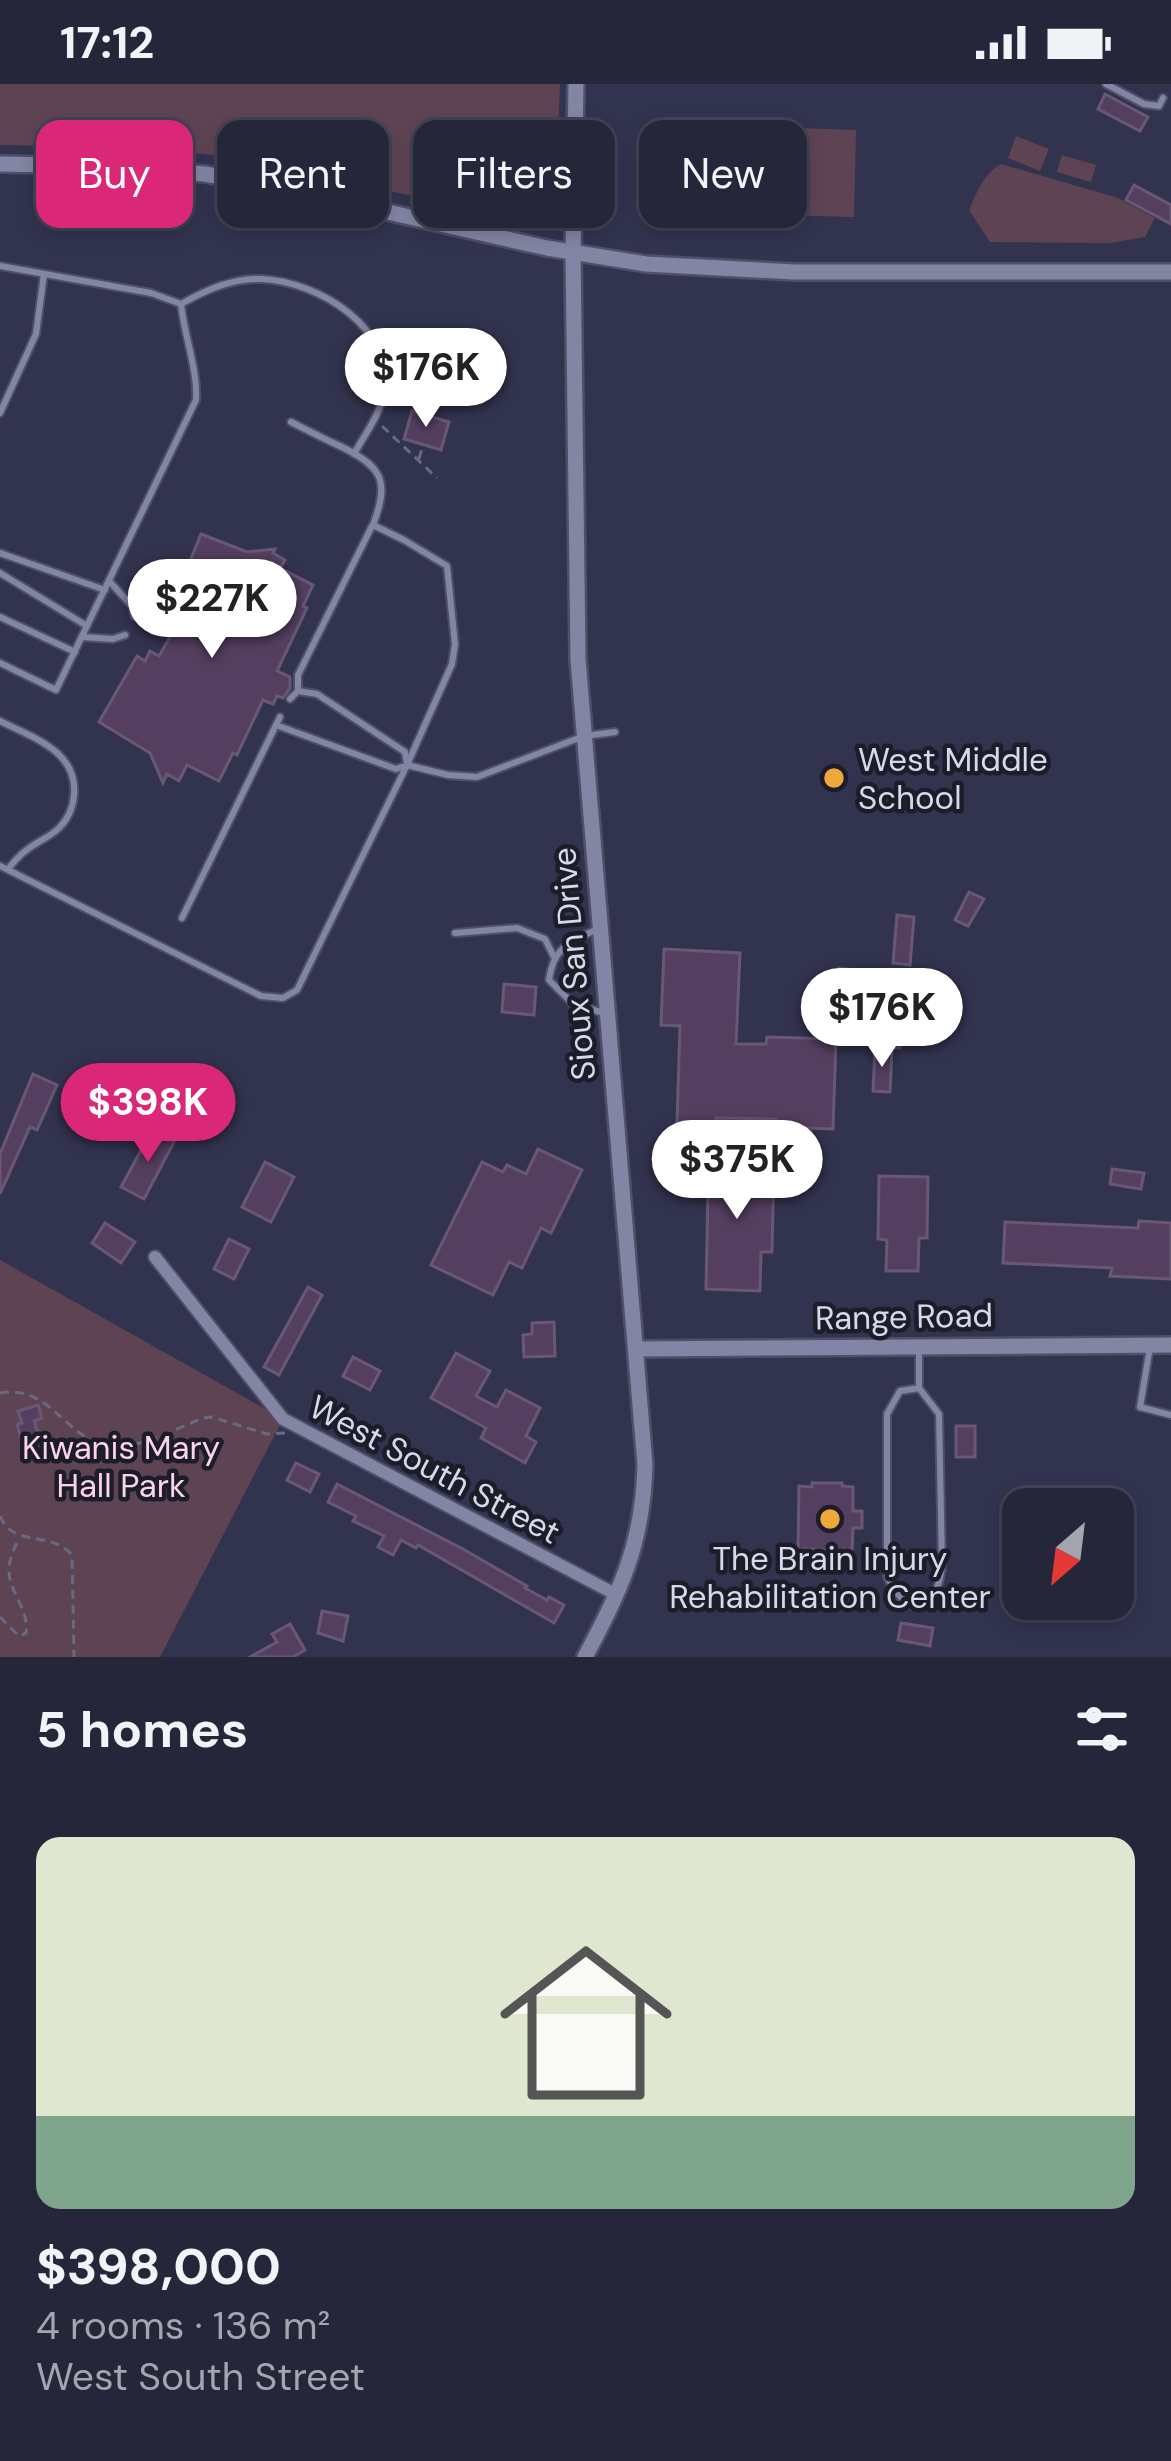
<!DOCTYPE html>
<meta charset="utf-8">
<style>
:root{--surface:#26263b;--page:#323246;--text:#f1f3f6;--muted:#a4a5af;--line:#424355;--accent:#db2777}
body{margin:0;font-family:"DM Sans",sans-serif;background:var(--page);color:var(--text);height:100vh;display:flex;flex-direction:column;font-size:45px;white-space:nowrap}
*{box-sizing:border-box;margin:0}
p{font-size:39px;color:var(--muted)}
.icon{flex:none;width:66px;height:66px;fill:none;stroke:currentColor;stroke-width:2;stroke-linecap:round;stroke-linejoin:round}
.map{position:relative;height:1573px;overflow:hidden}
.drawer{display:flex;flex-direction:column;background:var(--surface);flex:1}
.drawer>*{flex:none}
.banner{position:absolute;left:36px;top:36px;width:1101px;height:108px;display:flex;gap:24px}
.needle{width:78px;rotate:208deg}
.fabs{position:absolute;left:1002px;top:1404px;display:grid;gap:24px}
.fabs a{display:grid;place-items:center;width:132px;height:132px;border-radius:24px;background:var(--surface);box-shadow:0 6px 18px #0003,0 0 0 3px var(--line);font-size:60px}
.price{position:absolute;translate:-50% -102px;padding:0 27px;border-radius:42px;background:#fff;color:#222;font-size:39px;line-height:78px;filter:drop-shadow(0 3px 6px #0008)}
.price::after{content:'';position:absolute;left:50%;top:72px;width:36px;height:27px;margin-left:-18px;background:inherit;clip-path:polygon(0 0,100% 0,50% 100%)}
.price.on{background:var(--accent);color:#fff}
ul{padding:0;list-style:none}
li{display:grid;align-content:center;gap:24px;height:636px;padding:0 36px}
li span{display:grid;place-items:center;height:372px;border-radius:24px;color:#555}
li>.icon{margin-inline-start:auto}
span .icon{width:216px;height:216px;fill:#fffc;stroke-width:1}
li b{font-size:51px}
h2{display:flex;justify-content:space-between;align-items:center;height:144px;padding:0 36px;font-size:51px}
.tag{padding:0 42px;border-radius:24px;background:var(--surface);box-shadow:0 6px 18px #0003,0 0 0 3px var(--line);font-size:42px;line-height:108px}
.tag.on{background:var(--accent);color:#fff}
.status{display:flex;justify-content:space-between;align-items:center;height:84px;padding:0 60px;background:var(--surface);direction:ltr}
.status svg{height:33px;fill:currentColor}
.map>svg:first-child{display:block}
.green{fill:#5e4453}
.building{fill:#543f60;stroke:#695874;stroke-width:3}
.lines{fill:none;stroke-linecap:round;stroke-linejoin:round}
.service-casing{stroke:#4f5067;stroke-width:10}
.minor-casing{stroke:#4f5067;stroke-width:16}
.tertiary-casing{stroke:#4f5067;stroke-width:20}
.path{stroke:#686982;stroke-width:3;stroke-dasharray:9 6;stroke-linecap:butt}
.service{stroke:#8385a5;stroke-width:6}
.minor{stroke:#8385a5;stroke-width:12}
.tertiary{stroke:#8385a5;stroke-width:15}
.poi-dot{fill:#eea83c;stroke:#1c1d29;stroke-width:4.5}
.labels{text-anchor:middle;stroke-width:9;stroke-linejoin:round;paint-order:stroke}
.poi-label{font-size:33px;fill:#d7d8ea;stroke:#1c1d29;text-anchor:start}
.street-label{font-size:33px;fill:#d7d8ea;stroke:#1c1d29}
.park-label{font-size:33px;fill:#fbd3ea;stroke:#1c1d29}
</style>
<div class="status"><b>17:12</b><svg viewBox="0 0 49 12"><path d="M0 12V9h3v3zM5 12V6h3v6zM10 12V3h3v9zM15 12V0h3v12zM26 1h20v11H26zM47 4h2v5h-2z"/></svg></div>
<div class="map">
<svg width="1171" height="1573" viewBox="0 0 1171 1573">
<rect width="100%" height="100%" fill="#32334f"/>
<g class="green">
<path d="M0 0H560L554 141 214 71 128 63 0 61Z"/>
<path d="M773 43 856 46 854 133 770 131Z"/>
<path d="M1016 52 1049 65 1040 87 1008 74Z"/>
<path d="M1062 71 1096 81 1091 98 1057 88Z"/>
<path d="M1001 80 1118 114 1155 134 1145 153 1110 159 990 158 969 126C977 108 984 89 1001 80Z"/>
<path d="M0 1176 283 1335 160 1573H0Z"/>
</g>
<g class="building">
<path d="M1105 10 1148 33 1140 47 1098 25Z"/>
<path d="M1134 101 1171 121V140L1126 116Z"/>
<path d="M412 327 449 338 441 366 404 355Z"/>
<path d="M201 450 247 468 275 465 273 469 285 476 280 484 313 501 303 522 307 524 277 587 290 593V604L283 614 277 612 273 620 263 616 237 671 233 669 219 697 187 681 179 697 167 690 163 699 150 669 99 638 137 572 145 577 150 567 159 572 175 544 165 539Z"/>
<path d="M969 808 984 815 968 842 955 836Z"/>
<path d="M897 831 914 833 910 881 893 879Z"/>
<path d="M664 865 740 869 736 960H766L767 953 836 955 833 1045 777 1043 776 1035 716 1034V1042L677 1039 680 942 661 941Z"/>
<path d="M839 884 856 886 851 934 835 932Z"/>
<path d="M504 900 536 903 534 931 502 928Z"/>
<path d="M886 903H903L900 964 883 963Z"/>
<path d="M875 964 892 965 890 1008 873 1007Z"/>
<path d="M33 990 57 1001 37 1046 30 1043 0 1110V1070Z"/>
<path d="M152 1046 174 1058 144 1115 121 1103Z"/>
<path d="M538 1065 582 1086 551 1149 541 1144 522 1184 509 1178 493 1211 431 1181 482 1078 503 1088 507 1081 526 1090Z"/>
<path d="M265 1078 294 1093 271 1138 242 1123Z"/>
<path d="M697 1078 774 1080 772 1168H761L760 1207 706 1205 708 1107H697Z"/>
<path d="M1112 1085 1144 1089 1141 1105 1110 1100Z"/>
<path d="M879 1092 928 1093 927 1154H919L918 1187H886L887 1156 878 1155Z"/>
<path d="M1139 1137 1171 1139V1195L1110 1192 1112 1184 1003 1179 1005 1138 1138 1144Z"/>
<path d="M105 1139 135 1158 121 1179 92 1159Z"/>
<path d="M229 1155 249 1165 234 1195 214 1185Z"/>
<path d="M308 1203 322 1211 279 1291 264 1283Z"/>
<path d="M554 1238 555 1272 524 1273 523 1251 532 1250V1239Z"/>
<path d="M456 1269 490 1287 476 1312 497 1323 506 1306 540 1324 526 1352 536 1358 525 1379 481 1354 486 1344 431 1314Z"/>
<path d="M353 1273 380 1287 370 1306 343 1292Z"/>
<path d="M38 1321 42 1334 34 1337 39 1352 22 1358 17 1340 22 1339 18 1327Z"/>
<rect x="956" y="1342" width="19" height="31"/>
<path d="M296 1379 319 1390 310 1408 287 1396Z"/>
<path d="M812 1399H842V1402L853 1403V1427H862V1444H853L852 1466 798 1465 799 1402 812 1403Z"/>
<path d="M337 1400 463 1465 527 1502 525 1504 547 1516 549 1513 564 1521 554 1539 418 1461 416 1464 401 1456 393 1471 378 1463 384 1452 353 1437 356 1432 328 1418Z"/>
<path d="M322 1527 348 1532 343 1557 318 1549Z"/>
<path d="M901 1539 933 1544 930 1562 898 1556Z"/>
<path d="M290 1540 305 1566 293 1573H250L277 1558 272 1550Z"/>
</g>
<g class="lines">
<g class="service-casing">
<g id="service">
<path d="M1106 0 1144 20 1159 22 1163 14"/>
<path d="M0 182 151 209 181 220C206 206 232 194 261 195 318 197 397 245 384 310 380 330 364 352 354 370"/>
<path d="M0 329 36 250 44 190"/>
<path d="M291 338C309 347 326 356 344 364 384 384 389 399 373 441L404 456 447 482 455 560 452 580 407 681"/>
<path d="M0 469 105 506"/>
<path d="M0 489 87 542"/>
<path d="M110 498 132 522 134 532"/>
<path d="M0 533 75 568"/>
<path d="M82 553 113 555 125 551"/>
<path d="M0 579 56 606 196 316C198 286 184 251 181 220"/>
<path d="M298 607V591L372 442"/>
<path d="M280 633 276 641 396 685 407 681 405 668 317 610 298 607 290 615"/>
<path d="M0 637C33 654 78 667 74 711 73 724 69 734 59 744 50 753 38 757 28 765 20 770 14 778 8 785"/>
<path d="M0 782 261 912 283 914 297 906 407 681 448 691 477 693 584 652 615 648"/>
<path d="M182 834 276 641"/>
<path d="M598 845C571 857 553 863 549 896L573 920 604 929"/>
<path d="M455 849 517 844 545 855 554 873"/>
<path d="M1150 1263 1140 1323 1171 1331"/>
<path d="M919 1265V1304L939 1330 942 1482C937 1528 909 1537 887 1493V1330L900 1307 919 1304"/>
</g>
</g>
<g class="minor-casing">
<path id="minor" d="M155 1173 283 1335 617 1511"/>
</g>
<g class="tertiary-casing">
<g id="tertiary">
<path d="M576 0 573 169 578 575 645 1381C643 1460 621 1505 585 1573"/>
<path d="M0 80 103 82 205 90 277 103 547 164 646 180 794 188H1171"/>
<path d="M637 1265 1171 1261"/>
</g>
</g>
<g class="path">
<path d="M382 342 437 394"/>
<path d="M419 375 423 361"/>
<path d="M0 1309C54 1300 66 1360 114 1362 144 1364 176 1344 203 1334L212 1333 267 1350 285 1349"/>
<path d="M0 1432C14 1465 49 1445 72 1471L74 1573"/>
<path d="M0 1533 19 1552 26 1549C30 1525 7 1507 9 1483 10 1473 15 1463 19 1454"/>
</g>
<use href="#service" class="service"/>
<use href="#minor" class="minor"/>
<use href="#tertiary" class="tertiary"/>
</g>
<g class="poi-dot">
<circle cx="834" cy="694" r="12"/>
<circle cx="830" cy="1435" r="12"/>
</g>
<g class="labels">
<g class="poi-label">
<text x="858" y="687">West Middle<tspan x="858" dy="38">School</tspan></text>
<text x="830" y="1486" text-anchor="middle">The Brain Injury<tspan x="830" dy="38">Rehabilitation Center</tspan></text>
</g>
<g class="street-label">
<text transform="translate(573 880) rotate(-95)" y="12">Sioux San Drive</text>
<text transform="translate(904 1232) rotate(-1)" y="12">Range Road</text>
<text transform="translate(435 1385) rotate(28)" y="12">West South Street</text>
</g>
<g class="park-label">
<text x="121" y="1375">Kiwanis Mary<tspan x="121" dy="38">Hall Park</tspan></text>
</g>
</g>
</svg>
<div class="fabs">
<a><svg class="needle" viewBox="-14 -14 28 28"><path d="M0-13l5 13h-10z" fill="#e53935"/><path d="M0 13l5-13h-10z" fill="#a4a5af"/></svg></a>
</div>
<b class="price" style="left:426px;top:346px">$176K</b>
<b class="price" style="left:212px;top:577px">$227K</b>
<b class="price" style="left:882px;top:986px">$176K</b>
<b class="price on" style="left:148px;top:1081px">$398K</b>
<b class="price" style="left:737px;top:1138px">$375K</b>
<div class="banner">
<a class="tag on">Buy</a>
<a class="tag">Rent</a>
<a class="tag">Filters</a>
<a class="tag">New</a>
</div>
</div>
<section class="drawer">
<h2>5 homes<svg class="icon" aria-label="filters" viewBox="0 0 24 24"><path d="M4 7h16M4 17h16"/><circle cx="9" cy="7" r="2"/><circle cx="15" cy="17" r="2"/></svg></h2>
<ul>
<li><span style="background:linear-gradient(#dfe7d0 75%,#7fa58c 0)"><svg class="icon" aria-label="home" viewBox="0 0 24 24"><path d="M3 11l9-7 9 7M6 9v11h12V9"/></svg></span><div><b>$398,000</b><p>4 rooms · 136 m²</p><p>West South Street</p></div></li>
</ul>
</section>
